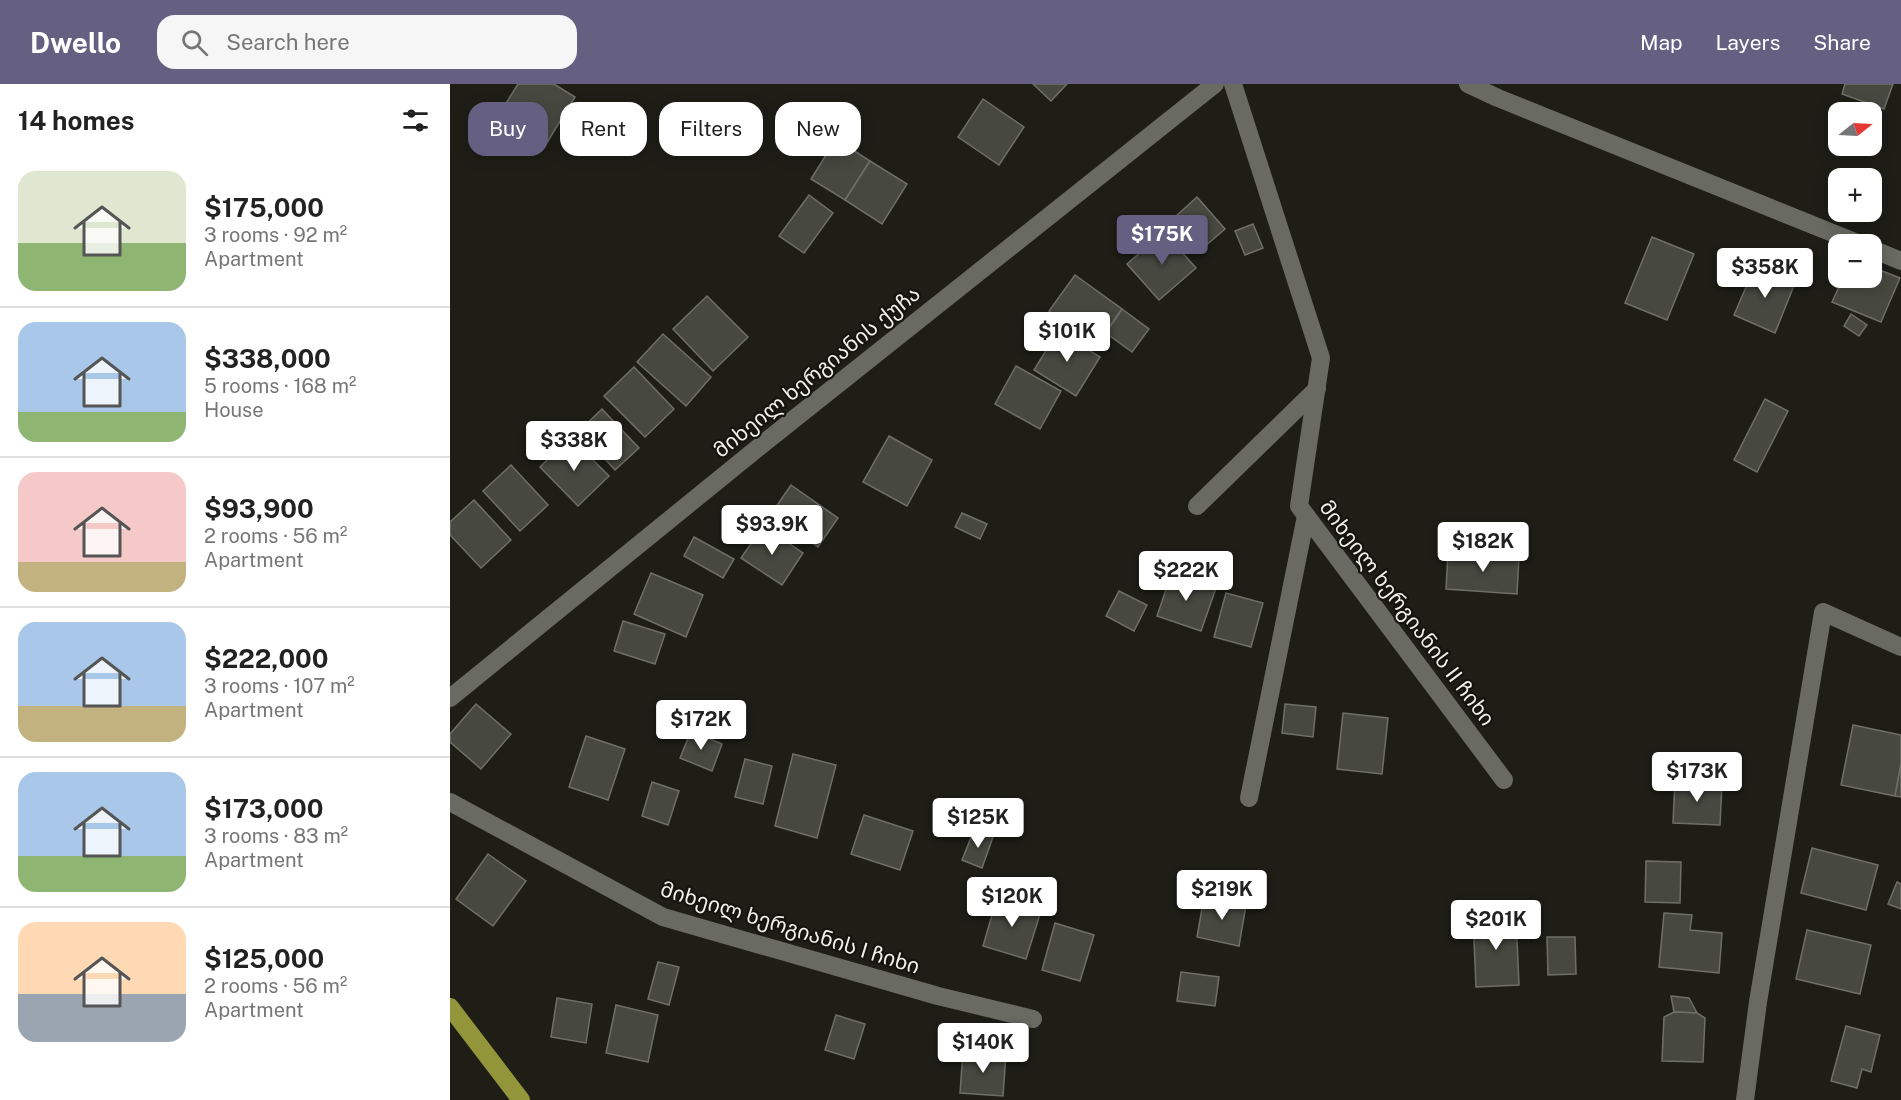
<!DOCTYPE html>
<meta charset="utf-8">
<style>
:root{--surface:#fff;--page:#f6f6f6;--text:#222;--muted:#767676;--line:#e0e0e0;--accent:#656082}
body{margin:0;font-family:"Public Sans","Noto Sans Georgian",sans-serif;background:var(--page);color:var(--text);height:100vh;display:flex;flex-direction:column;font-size:22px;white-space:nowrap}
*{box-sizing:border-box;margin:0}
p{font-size:20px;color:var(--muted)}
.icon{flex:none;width:33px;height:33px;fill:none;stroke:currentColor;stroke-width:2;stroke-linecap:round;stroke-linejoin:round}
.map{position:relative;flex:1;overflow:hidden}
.side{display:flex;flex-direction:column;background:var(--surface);width:450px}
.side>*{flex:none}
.top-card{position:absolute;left:18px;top:18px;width:570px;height:54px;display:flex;gap:12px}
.needle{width:39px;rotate:72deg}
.controls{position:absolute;left:1378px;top:18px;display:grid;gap:12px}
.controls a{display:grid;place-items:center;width:54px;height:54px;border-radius:12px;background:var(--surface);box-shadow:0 3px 15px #0003;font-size:30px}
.price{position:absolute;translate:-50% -51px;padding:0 14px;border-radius:6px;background:#fff;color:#222;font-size:20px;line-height:39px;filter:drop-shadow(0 2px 3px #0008)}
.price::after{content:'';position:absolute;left:50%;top:36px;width:18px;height:14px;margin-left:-9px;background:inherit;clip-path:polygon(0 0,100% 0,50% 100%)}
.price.current{background:var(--accent);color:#fff}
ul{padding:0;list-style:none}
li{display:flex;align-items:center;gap:18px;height:150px;padding:0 18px}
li+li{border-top:2px solid var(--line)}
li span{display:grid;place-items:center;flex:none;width:168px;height:120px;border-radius:18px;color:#555}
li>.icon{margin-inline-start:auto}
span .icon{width:72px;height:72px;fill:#fffc;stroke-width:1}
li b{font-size:26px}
h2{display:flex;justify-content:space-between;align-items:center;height:72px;padding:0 18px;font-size:26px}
.tag{padding:0 21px;border-radius:18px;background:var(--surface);box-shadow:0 3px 15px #0003;font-size:21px;line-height:54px}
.tag.current{background:var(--accent);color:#fff}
header{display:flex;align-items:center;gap:36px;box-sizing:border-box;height:84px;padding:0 30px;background:var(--accent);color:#fff}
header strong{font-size:28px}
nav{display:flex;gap:33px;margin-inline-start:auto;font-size:21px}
.search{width:420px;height:54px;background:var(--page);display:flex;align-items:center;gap:15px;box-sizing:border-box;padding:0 21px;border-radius:18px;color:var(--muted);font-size:22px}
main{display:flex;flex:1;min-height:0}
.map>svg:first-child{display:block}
.building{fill:#47483f;stroke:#6e6f66;stroke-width:1.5}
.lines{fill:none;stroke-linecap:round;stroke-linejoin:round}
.minor{stroke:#696a61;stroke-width:18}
.major{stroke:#93953a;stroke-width:18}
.labels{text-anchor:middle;stroke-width:4.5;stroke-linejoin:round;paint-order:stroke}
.street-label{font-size:21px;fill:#f1f1ec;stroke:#15150e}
</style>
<header>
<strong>Dwello</strong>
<div class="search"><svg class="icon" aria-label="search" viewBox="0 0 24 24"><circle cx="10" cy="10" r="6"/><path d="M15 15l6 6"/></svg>Search here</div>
<nav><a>Map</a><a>Layers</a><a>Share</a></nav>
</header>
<main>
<section class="side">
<h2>14 homes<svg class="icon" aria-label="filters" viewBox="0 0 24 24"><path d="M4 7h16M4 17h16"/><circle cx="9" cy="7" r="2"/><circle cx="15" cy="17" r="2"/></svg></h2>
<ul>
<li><span style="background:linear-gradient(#dfe7d0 60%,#8fb573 0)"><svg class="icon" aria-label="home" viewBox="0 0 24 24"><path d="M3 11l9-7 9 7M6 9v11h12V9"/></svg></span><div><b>$175,000</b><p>3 rooms · 92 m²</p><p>Apartment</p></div></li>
<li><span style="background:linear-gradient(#a9c7e8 75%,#8fb573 0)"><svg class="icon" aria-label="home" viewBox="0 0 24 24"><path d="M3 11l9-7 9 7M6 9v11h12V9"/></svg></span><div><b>$338,000</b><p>5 rooms · 168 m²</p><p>House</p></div></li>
<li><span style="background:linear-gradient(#f6c9c9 75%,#c2b280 0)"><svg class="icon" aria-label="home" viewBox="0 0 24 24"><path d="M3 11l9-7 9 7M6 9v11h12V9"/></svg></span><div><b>$93,900</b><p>2 rooms · 56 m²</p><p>Apartment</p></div></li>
<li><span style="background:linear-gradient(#a9c7e8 70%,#c2b280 0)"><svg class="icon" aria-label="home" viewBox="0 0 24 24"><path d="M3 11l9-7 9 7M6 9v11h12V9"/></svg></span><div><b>$222,000</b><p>3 rooms · 107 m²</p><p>Apartment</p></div></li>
<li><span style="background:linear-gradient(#a9c7e8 70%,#8fb573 0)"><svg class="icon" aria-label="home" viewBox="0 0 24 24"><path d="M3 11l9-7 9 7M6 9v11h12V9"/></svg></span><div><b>$173,000</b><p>3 rooms · 83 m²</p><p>Apartment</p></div></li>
<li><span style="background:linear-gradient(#ffd9b3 60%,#9aa5b1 0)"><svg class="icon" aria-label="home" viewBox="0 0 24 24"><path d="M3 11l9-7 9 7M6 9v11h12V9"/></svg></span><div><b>$125,000</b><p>2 rooms · 56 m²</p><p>Apartment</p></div></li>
</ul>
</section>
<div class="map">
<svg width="1451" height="1016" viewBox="0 0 1451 1016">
<rect width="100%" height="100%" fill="#1e1e17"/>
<g class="building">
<path d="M68 0H104L125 13 95 62 48 32Z"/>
<path d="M583 0H617L601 17Z"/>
<path d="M1395 0H1443L1434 25 1392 10Z"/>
<path d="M533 15 574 43 549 81 508 53Z"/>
<path d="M386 55 420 77 395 116 361 95Z"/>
<path d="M420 77 457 100 432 140 395 116Z"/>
<path d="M359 111 383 129 354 169 329 152Z"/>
<path d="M747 113 775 145 753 164 725 133Z"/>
<path d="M803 140 813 164 795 171 785 147Z"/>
<path d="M714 148 746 184 709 216 677 180Z"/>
<path d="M1202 153 1244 170 1217 236 1175 219Z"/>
<path d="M1305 182 1345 199 1325 249 1284 231Z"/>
<path d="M1422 183 1450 194 1431 238 1382 218 1393 194H1422Z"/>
<path d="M625 191 672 225 646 261 599 227Z"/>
<path d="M257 212 298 253 263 287 223 245Z"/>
<path d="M672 225 699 245 682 268 656 249Z"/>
<path d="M1401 230 1417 241 1409 252 1394 242Z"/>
<path d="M608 247 650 273 626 312 584 286Z"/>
<path d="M213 250 261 293 236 322 187 278Z"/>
<path d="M566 282 611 307 590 345 545 320Z"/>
<path d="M184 283 224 325 195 353 154 312Z"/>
<path d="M1315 315 1338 327 1307 388 1284 376Z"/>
<path d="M152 325 189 364 165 386 129 347Z"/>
<path d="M439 352 482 376 457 422 413 398Z"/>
<path d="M120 353 159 392 128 422 90 383Z"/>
<path d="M61 381 98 421 70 447 33 407Z"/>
<path d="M341 401 388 434 368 463 321 430Z"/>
<path d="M24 416 61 456 31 484 0 451V438Z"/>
<path d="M512 429 537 440 530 455 505 443Z"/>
<path d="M313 442 353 469 332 501 291 474Z"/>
<path d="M244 453 284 475 273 494 234 472Z"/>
<path d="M998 468 1069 472 1067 510 996 505Z"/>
<path d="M722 488 766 504 751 547 707 532Z"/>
<path d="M201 489 253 511 236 553 184 530Z"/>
<path d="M669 507 697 521 684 547 656 532Z"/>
<path d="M776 509 813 519 801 563 764 553Z"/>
<path d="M173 537 215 550 205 580 164 567Z"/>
<path d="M26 620 61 650 31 685 0 658V650Z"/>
<path d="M835 620 866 623 863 653 832 649Z"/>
<path d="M893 629 938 634 932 690 887 685Z"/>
<path d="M1403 641 1451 651V680L1445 712 1391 701Z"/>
<path d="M241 647 272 660 262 687 230 674Z"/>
<path d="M136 652 175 665 158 716 119 703Z"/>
<path d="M343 670 386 681 367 754 325 742Z"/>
<path d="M295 675 322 682 313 720 285 713Z"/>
<path d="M1451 680V713L1445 712Z"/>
<path d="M1225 696 1272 699 1270 741 1223 739Z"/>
<path d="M202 698 229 707 218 741 192 732Z"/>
<path d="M414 731 463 747 450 786 401 770Z"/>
<path d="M524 746 543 753 532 784 512 776Z"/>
<path d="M1362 764 1428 781 1416 826 1351 809Z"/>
<path d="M38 770 76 797 43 842 6 815Z"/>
<path d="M1196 777 1231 778 1230 819 1195 818Z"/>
<path d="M1447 798 1451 800V825L1438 820Z"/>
<path d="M754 813 796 821 789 862 747 853Z"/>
<path d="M547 814 591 827 576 875 533 862Z"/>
<path d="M1214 829 1242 831 1240 846 1272 849 1269 889 1209 883Z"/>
<path d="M1066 832 1069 901 1026 903 1023 833Z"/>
<path d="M605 839 644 851 630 897 592 886Z"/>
<path d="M1357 846 1421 861 1410 910 1346 895Z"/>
<path d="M1097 853H1125L1126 890 1098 891Z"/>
<path d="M208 878 229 883 219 921 198 915Z"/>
<path d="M731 888 769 893 765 922 727 917Z"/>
<path d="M1221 912 1239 914 1247 929 1224 928Z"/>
<path d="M107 914 142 920 136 959 101 953Z"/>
<path d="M166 921 208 931 198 978 156 969Z"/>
<path d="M1224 928 1247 929 1255 934 1253 978 1212 977 1214 933Z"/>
<path d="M386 931 415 940 404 975 375 966Z"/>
<path d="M1396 942 1430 951 1421 988 1412 985 1407 1004 1381 997Z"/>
<path d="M513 967 556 970 553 1012 510 1009Z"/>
</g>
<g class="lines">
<g class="minor">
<path d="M783 0 871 274 849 422 1054 696"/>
<path d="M1018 0 1048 14 1410 160"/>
<path d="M1422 165 1451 177"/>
<path d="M747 422 867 305"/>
<path d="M0 614 309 363 765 0"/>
<path d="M799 714 856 432"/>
<path d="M0 718 213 833 488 912 583 935"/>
<path d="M1295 1016 1308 918 1373 528 1451 563"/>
</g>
<path class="major" d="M0 923 71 1016"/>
</g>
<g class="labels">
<g class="street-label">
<text transform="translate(367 288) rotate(-39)" y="7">მიხეილ ხერგიანის ქუჩა</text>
<text transform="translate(957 529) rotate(53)" y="7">მიხეილ ხერგიანის II ჩიხი</text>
<text transform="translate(340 844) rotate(17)" y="7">მიხეილ ხერგიანის I ჩიხი</text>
</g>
</g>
</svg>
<div class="controls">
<a><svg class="needle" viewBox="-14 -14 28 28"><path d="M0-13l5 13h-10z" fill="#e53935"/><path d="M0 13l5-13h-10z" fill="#767676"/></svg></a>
<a>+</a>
<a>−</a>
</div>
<b class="price current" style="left:712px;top:182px">$175K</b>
<b class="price" style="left:1315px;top:215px">$358K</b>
<b class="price" style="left:617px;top:279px">$101K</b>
<b class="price" style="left:124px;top:388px">$338K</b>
<b class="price" style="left:322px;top:472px">$93.9K</b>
<b class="price" style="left:1033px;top:489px">$182K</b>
<b class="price" style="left:736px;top:518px">$222K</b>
<b class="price" style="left:251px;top:667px">$172K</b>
<b class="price" style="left:1247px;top:719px">$173K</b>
<b class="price" style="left:528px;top:765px">$125K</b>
<b class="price" style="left:772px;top:837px">$219K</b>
<b class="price" style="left:562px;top:844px">$120K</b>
<b class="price" style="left:1046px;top:867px">$201K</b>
<b class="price" style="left:533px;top:990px">$140K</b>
<div class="top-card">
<a class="tag current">Buy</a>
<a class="tag">Rent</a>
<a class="tag">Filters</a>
<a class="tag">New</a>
</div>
</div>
</main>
